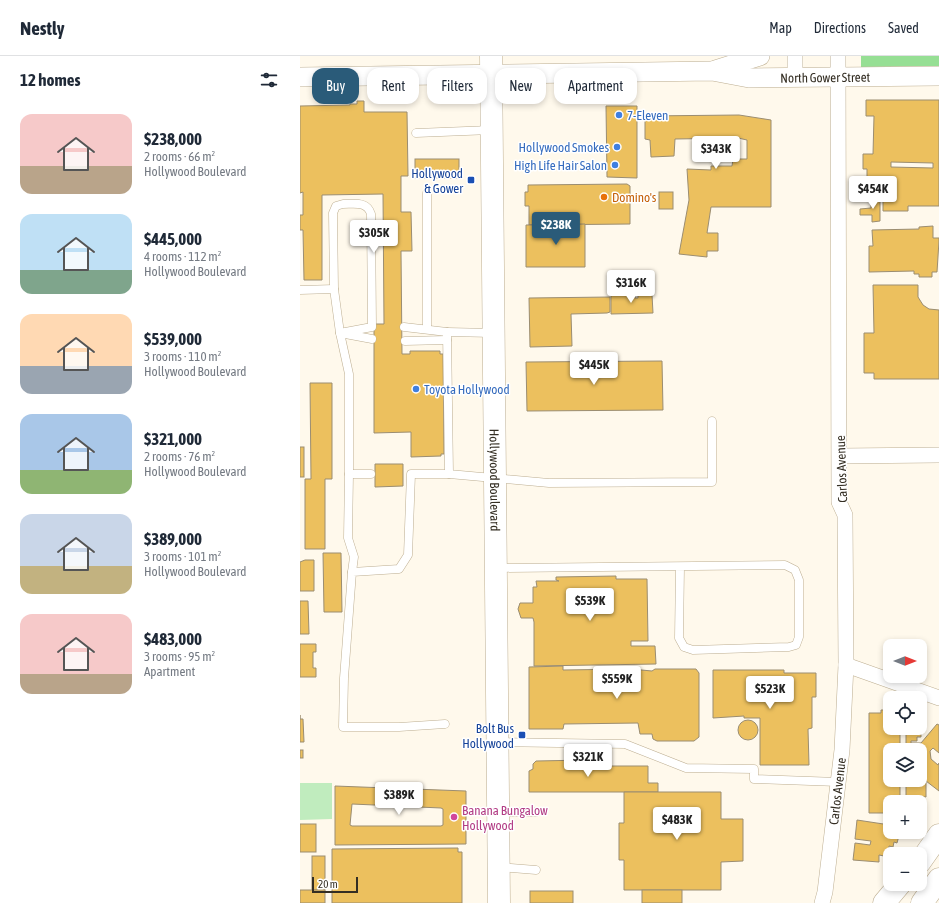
<!DOCTYPE html>
<meta charset="utf-8">
<style>
:root{--surface:#fff;--page:#f2f2f3;--text:#1f2937;--muted:#747a83;--line:#e0e1e3;--accent:#2a5b79}
body{margin:0;font-family:"Asap Condensed",sans-serif;background:var(--page);color:var(--text);height:100vh;display:flex;flex-direction:column;font-size:15px;white-space:nowrap}
*{box-sizing:border-box;margin:0}
p{font-size:13px;color:var(--muted)}
.icon{flex:none;width:22px;height:22px;fill:none;stroke:currentColor;stroke-width:2;stroke-linecap:round;stroke-linejoin:round}
.map{position:relative;flex:1;overflow:hidden}
.details{display:flex;flex-direction:column;background:var(--surface);width:300px}
.details>*{flex:none}
.banner{position:absolute;left:12px;top:12px;width:380px;height:36px;display:flex;gap:8px}
.needle{width:26px;rotate:90deg}
.tools{position:absolute;left:583px;top:583px;display:grid;gap:8px}
.tools a{display:grid;place-items:center;width:44px;height:44px;border-radius:8px;background:var(--surface);box-shadow:0 2px 6px #0003;font-size:20px}
.scale{position:absolute;left:12px;bottom:10px;width:46px;box-sizing:border-box;padding-left:4px;border:2px solid #342e23;border-top:0;font-size:11px;line-height:14px;white-space:nowrap;color:#342e23;-webkit-text-stroke:3px #fff;paint-order:stroke}
.price{position:absolute;translate:-50% -34px;padding:0 9px;border-radius:4px;background:#fff;color:#222;font-size:13px;line-height:26px;filter:drop-shadow(0 1px 2px #0008)}
.price::after{content:'';position:absolute;left:50%;top:24px;width:12px;height:9px;margin-left:-6px;background:inherit;clip-path:polygon(0 0,100% 0,50% 100%)}
.price.current{background:var(--accent);color:#fff}
ul{padding:0;list-style:none}
li{display:flex;align-items:center;gap:12px;height:100px;padding:0 20px}
li span{display:grid;place-items:center;flex:none;width:112px;height:80px;border-radius:12px;color:#555}
li>.icon{margin-inline-start:auto}
span .icon{width:48px;height:48px;fill:#fffc;stroke-width:1}
li b{font-size:17px}
h2{display:flex;justify-content:space-between;align-items:center;height:48px;padding:0 20px;font-size:17px}
.tag{padding:0 14px;border-radius:12px;background:var(--surface);box-shadow:0 2px 6px #0003;font-size:14px;line-height:36px}
.tag.current{background:var(--accent);color:#fff}
header{display:flex;align-items:center;gap:24px;box-sizing:border-box;height:56px;padding:0 20px;background:var(--surface);border-bottom:1px solid var(--line)}
header strong{font-size:19px}
nav{display:flex;gap:22px;margin-inline-start:auto;font-size:14px}
main{display:flex;flex:1;min-height:0}
.map>svg:first-child{display:block}
.green{fill:#c0ecbe}
.forest{fill:#96df94}
.building{fill:#ecc05e;stroke:#9b8d71;fill-rule:evenodd}
.lines{fill:none;stroke-linecap:round;stroke-linejoin:round}
.service-casing{stroke:#bdae91;stroke-width:9}
.minor-casing{stroke:#bdae91;stroke-width:16}
.tertiary-casing{stroke:#bdae91;stroke-width:20}
.secondary-casing{stroke:#bdae91;stroke-width:23}
.motorway-casing{stroke:#bdae91;stroke-width:23}
.service{stroke:#fff;stroke-width:8}
.minor{stroke:#fff;stroke-width:15}
.tertiary{stroke:#fff;stroke-width:19}
.secondary{stroke:#fff;stroke-width:22}
.motorway{stroke:#fff;stroke-width:22}
.shop-dot{fill:#3f7fe0;stroke:#fff;stroke-width:1.5}
.transit-dot{fill:#1a4fb4;stroke:#fff;stroke-width:1.5}
.food-dot{fill:#e8710a;stroke:#fff;stroke-width:1.5}
.hotel-dot{fill:#d1479c;stroke:#fff;stroke-width:1.5}
.labels{text-anchor:middle;stroke-width:3;stroke-linejoin:round;paint-order:stroke}
.street-label{font-size:13px;fill:#342e23;stroke:#fff}
.shop-label{font-size:13px;fill:#366cbe;stroke:#fff;text-anchor:start}
.transit-label{font-size:13px;fill:#164399;stroke:#fff;text-anchor:end}
.food-label{font-size:13px;fill:#c56008;stroke:#fff;text-anchor:start}
.hotel-label{font-size:13px;fill:#b23c85;stroke:#fff;text-anchor:start}
</style>
<header>
<strong>Nestly</strong>
<nav><a>Map</a><a>Directions</a><a>Saved</a></nav>
</header>
<main>
<section class="details">
<h2>12 homes<svg class="icon" aria-label="filters" viewBox="0 0 24 24"><path d="M4 7h16M4 17h16"/><circle cx="9" cy="7" r="2"/><circle cx="15" cy="17" r="2"/></svg></h2>
<ul>
<li><span style="background:linear-gradient(#f6c9c9 65%,#b9a48a 0)"><svg class="icon" aria-label="home" viewBox="0 0 24 24"><path d="M3 11l9-7 9 7M6 9v11h12V9"/></svg></span><div><b>$238,000</b><p>2 rooms · 66 m²</p><p>Hollywood Boulevard</p></div></li>
<li><span style="background:linear-gradient(#bfe0f5 70%,#7fa58c 0)"><svg class="icon" aria-label="home" viewBox="0 0 24 24"><path d="M3 11l9-7 9 7M6 9v11h12V9"/></svg></span><div><b>$445,000</b><p>4 rooms · 112 m²</p><p>Hollywood Boulevard</p></div></li>
<li><span style="background:linear-gradient(#ffd9b3 65%,#9aa5b1 0)"><svg class="icon" aria-label="home" viewBox="0 0 24 24"><path d="M3 11l9-7 9 7M6 9v11h12V9"/></svg></span><div><b>$539,000</b><p>3 rooms · 110 m²</p><p>Hollywood Boulevard</p></div></li>
<li><span style="background:linear-gradient(#a9c7e8 70%,#8fb573 0)"><svg class="icon" aria-label="home" viewBox="0 0 24 24"><path d="M3 11l9-7 9 7M6 9v11h12V9"/></svg></span><div><b>$321,000</b><p>2 rooms · 76 m²</p><p>Hollywood Boulevard</p></div></li>
<li><span style="background:linear-gradient(#c9d6e8 65%,#c2b280 0)"><svg class="icon" aria-label="home" viewBox="0 0 24 24"><path d="M3 11l9-7 9 7M6 9v11h12V9"/></svg></span><div><b>$389,000</b><p>3 rooms · 101 m²</p><p>Hollywood Boulevard</p></div></li>
<li><span style="background:linear-gradient(#f6c9c9 75%,#b9a48a 0)"><svg class="icon" aria-label="home" viewBox="0 0 24 24"><path d="M3 11l9-7 9 7M6 9v11h12V9"/></svg></span><div><b>$483,000</b><p>3 rooms · 95 m²</p><p>Apartment</p></div></li>
</ul>
</section>
<div class="map">
<svg width="639" height="847" viewBox="0 0 639 847">
<rect width="100%" height="100%" fill="#fff9ec"/>
<path class="green" d="M0 727H32V763L0 764Z"/>
<path class="forest" d="M561 0H639V10L561 11Z"/>
<g class="building">
<path d="M566 44H639V150H608V155H583V122H567V113H563V98H573L574 60H566ZM591 106 633 107V112L591 111Z"/>
<path d="M57 45H64V56H107L108 120H101V156H111L112 195H101L102 298H110V295H140V298H143L144 398H141V400L111 401V376L74 377V268H84L83 138 22 139V224H4L3 174H0V159H3V136L0 137V50L50 49V48H57Z"/>
<path d="M306 50H337V122L307 121Z"/>
<path d="M439 59 471 64V151H411L407 177H418V195H407V201L379 198 389 144 387 113 411 114V110H432L433 103H447V84L438 82 375 83 374 100 351 101 350 84 345 83V60Z"/>
<rect x="115" y="103" width="44" height="19"/>
<path d="M327 128 330 130V168L229 169V150H225V136H228V129Z"/>
<rect x="359" y="136" width="14" height="17"/>
<path d="M571 142H580V165L572 166V159H560V153L571 152Z"/>
<path d="M285 168V211H226V169Z"/>
<path d="M633 170V182H639V185L637 216H632V221H619V218H614V215L569 216V190H573L572 174 619 173V171Z"/>
<path d="M573 229H618V241L623 249 629 253 639 254V323H574V317H564V277H574Z"/>
<path d="M335 237V242H338V239H352L353 257 311 258V238Z"/>
<path d="M310 241V256L307 257 271 258 272 290 230 291 229 242Z"/>
<path d="M362 305 363 354 227 355 226 306Z"/>
<path d="M10 327H32V423H25V493H5V423H11Z"/>
<rect x="0" y="391" width="4" height="30"/>
<path d="M75 408H103V430L75 431Z"/>
<path d="M23 497H41L42 556H24Z"/>
<path d="M5 504H14V535H0V506Z"/>
<path d="M316 520V523H347L348 585H331V590H355L356 608 234 610V566L233 562H221L218 553 220 547H233V531H237L236 525H259L256 524V521Z"/>
<path d="M0 545H8L9 578H0Z"/>
<path d="M0 588H16V596H13V612H16V621H0Z"/>
<path d="M263 610V614L331 613 352 615 355 613H396L399 617V681L394 685H357L353 683 352 678H340L338 667 264 668 263 673H229V611Z"/>
<path d="M413 614H484V617H516V641H512V672L508 673 509 709H460V662H444V660L413 662Z"/>
<path d="M581 654H587V657H590V672H600V694H590V724H600V746H590V757H569V657H581Z"/>
<path d="M0 659V663H3L4 686H0Z"/>
<path d="M621 664V681H617V685H611V687H621L637 668 639 669V697L633 692 630 695 631 703 638 709 639 707V735L626 725V741H606V724H620V694H606V678H608V672H620Z"/>
<circle cx="448" cy="674" r="10"/>
<rect x="0" y="694" width="3" height="8"/>
<path d="M286 704V710H348V727H358V736H229V715L233 713V708L236 705Z"/>
<path d="M35 730 166 735V788L35 789ZM52 748 141 752 143 753V769L141 770H52L50 769Z"/>
<path d="M324 736H421V763H443V805L421 806V834H324V804H319V767H324Z"/>
<path d="M557 764 590 769V776H600L597 787 594 786 593 791 589 790V796L585 795 584 800 579 799V806L553 804 555 787 570 789 571 785 555 783Z"/>
<rect x="0" y="768" width="16" height="28"/>
<path d="M158 792V796H162V847H32V793Z"/>
<rect x="12" y="800" width="13" height="34"/>
<rect x="0" y="834" width="25" height="13"/>
<rect x="342" y="834" width="40" height="13"/>
<rect x="230" y="835" width="43" height="12"/>
</g>
<g class="lines">
<g class="service-casing">
<g id="service">
<path d="M116 77 191 74"/>
<path d="M127 137V273"/>
<path d="M43 148C55 148 67 145 71 158L72 271 40 277 34 233 33 157 36 150Z"/>
<path d="M0 234 34 233"/>
<path d="M104 271 147 276"/>
<path d="M193 277 147 276 149 418 249 427 412 426V365"/>
<path d="M105 285 147 284"/>
<path d="M49 418V318L40 277 72 283"/>
<path d="M197 512 485 509 495 514 499 524V581L496 589 489 591 393 594 384 591 379 582 380 511"/>
<path d="M52 516 54 501 48 482 49 418H71"/>
<path d="M145 668 99 671H43L44 622 52 516 99 513 108 499 111 418H149"/>
<path d="M198 686 325 688 386 712 454 713V723L538 726"/>
<path d="M199 756H236"/>
<path d="M199 811 236 814"/>
</g>
</g>
<g class="minor-casing">
<g id="minor">
<path d="M495 0V21"/>
<path d="M540 400 639 399"/>
<path d="M546 609 639 642"/>
<path id="s1" d="M522 847 525 836 542 694 546 609 545 459 539 446 538 0"/>
</g>
</g>
<g class="tertiary-casing">
<g id="tertiary">
<path d="M415 14 460 0"/>
<path id="s2" d="M0 21 412 15 449 22 639 20"/>
</g>
</g>
<g class="secondary-casing">
<g id="secondary">
<path id="s3" d="M191 0 199 847"/>
</g>
</g>
<g class="motorway-casing">
<g id="motorway">
<path d="M620 806 639 779"/>
<path d="M584 847 600 828"/>
<path d="M622 847 639 823"/>
</g>
</g>
<use href="#service" class="service"/>
<use href="#minor" class="minor"/>
<use href="#tertiary" class="tertiary"/>
<use href="#secondary" class="secondary"/>
<use href="#motorway" class="motorway"/>
</g>
<g class="shop-dot">
<circle cx="319" cy="59" r="4"/>
<circle cx="317" cy="91" r="4"/>
<circle cx="315" cy="109" r="4"/>
<circle cx="116" cy="333" r="4"/>
</g>
<g class="transit-dot">
<rect x="167" y="120" width="8" height="8" rx="2"/>
<rect x="218" y="675" width="8" height="8" rx="2"/>
</g>
<circle class="food-dot" cx="304" cy="141" r="4"/>
<circle class="hotel-dot" cx="154" cy="761" r="4"/>
<g class="labels">
<g class="street-label">
<text dy="5" stroke="none"><textPath href="#s2" startOffset="526">North Gower Street</textPath></text>
<text transform="translate(541 413) rotate(-92)" y="5">Carlos Avenue</text>
<text dy="5" stroke="none"><textPath href="#s3" startOffset="424">Hollywood Boulevard</textPath></text>
<text dy="5" stroke="none"><textPath href="#s1" startOffset="113">Carlos Avenue</textPath></text>
</g>
<g class="shop-label">
<text x="327" y="64">7-Eleven</text>
<text x="309" y="96" text-anchor="end">Hollywood Smokes</text>
<text x="307" y="114" text-anchor="end">High Life Hair Salon</text>
<text x="124" y="338">Toyota Hollywood</text>
</g>
<g class="transit-label">
<text x="163" y="122">Hollywood<tspan x="163" dy="15">&amp; Gower</tspan></text>
<text x="214" y="677">Bolt Bus<tspan x="214" dy="15">Hollywood</tspan></text>
</g>
<g class="food-label">
<text x="312" y="146">Domino's</text>
</g>
<g class="hotel-label">
<text x="162" y="759">Banana Bungalow<tspan x="162" dy="15">Hollywood</tspan></text>
</g>
</g>
</svg>
<div class="tools">
<a><svg class="needle" viewBox="-14 -14 28 28"><path d="M0-13l5 13h-10z" fill="#e53935"/><path d="M0 13l5-13h-10z" fill="#747a83"/></svg></a>
<a><svg class="icon" aria-label="locate" viewBox="0 0 24 24"><circle cx="12" cy="12" r="6"/><path d="M12 2v4M12 18v4M2 12h4M18 12h4"/></svg></a>
<a><svg class="icon" aria-label="layers" viewBox="0 0 24 24"><path d="M12 4l9 5-9 5-9-5zM3 14l9 5 9-5"/></svg></a>
<a>+</a>
<a>−</a>
</div>
<div class="scale">20 m</div>
<b class="price" style="left:416px;top:114px">$343K</b>
<b class="price" style="left:573px;top:154px">$454K</b>
<b class="price current" style="left:256px;top:190px">$238K</b>
<b class="price" style="left:74px;top:198px">$305K</b>
<b class="price" style="left:331px;top:248px">$316K</b>
<b class="price" style="left:294px;top:330px">$445K</b>
<b class="price" style="left:290px;top:566px">$539K</b>
<b class="price" style="left:317px;top:644px">$559K</b>
<b class="price" style="left:470px;top:654px">$523K</b>
<b class="price" style="left:288px;top:722px">$321K</b>
<b class="price" style="left:99px;top:760px">$389K</b>
<b class="price" style="left:377px;top:785px">$483K</b>
<div class="banner">
<a class="tag current">Buy</a>
<a class="tag">Rent</a>
<a class="tag">Filters</a>
<a class="tag">New</a>
<a class="tag">Apartment</a>
</div>
</div>
</main>
